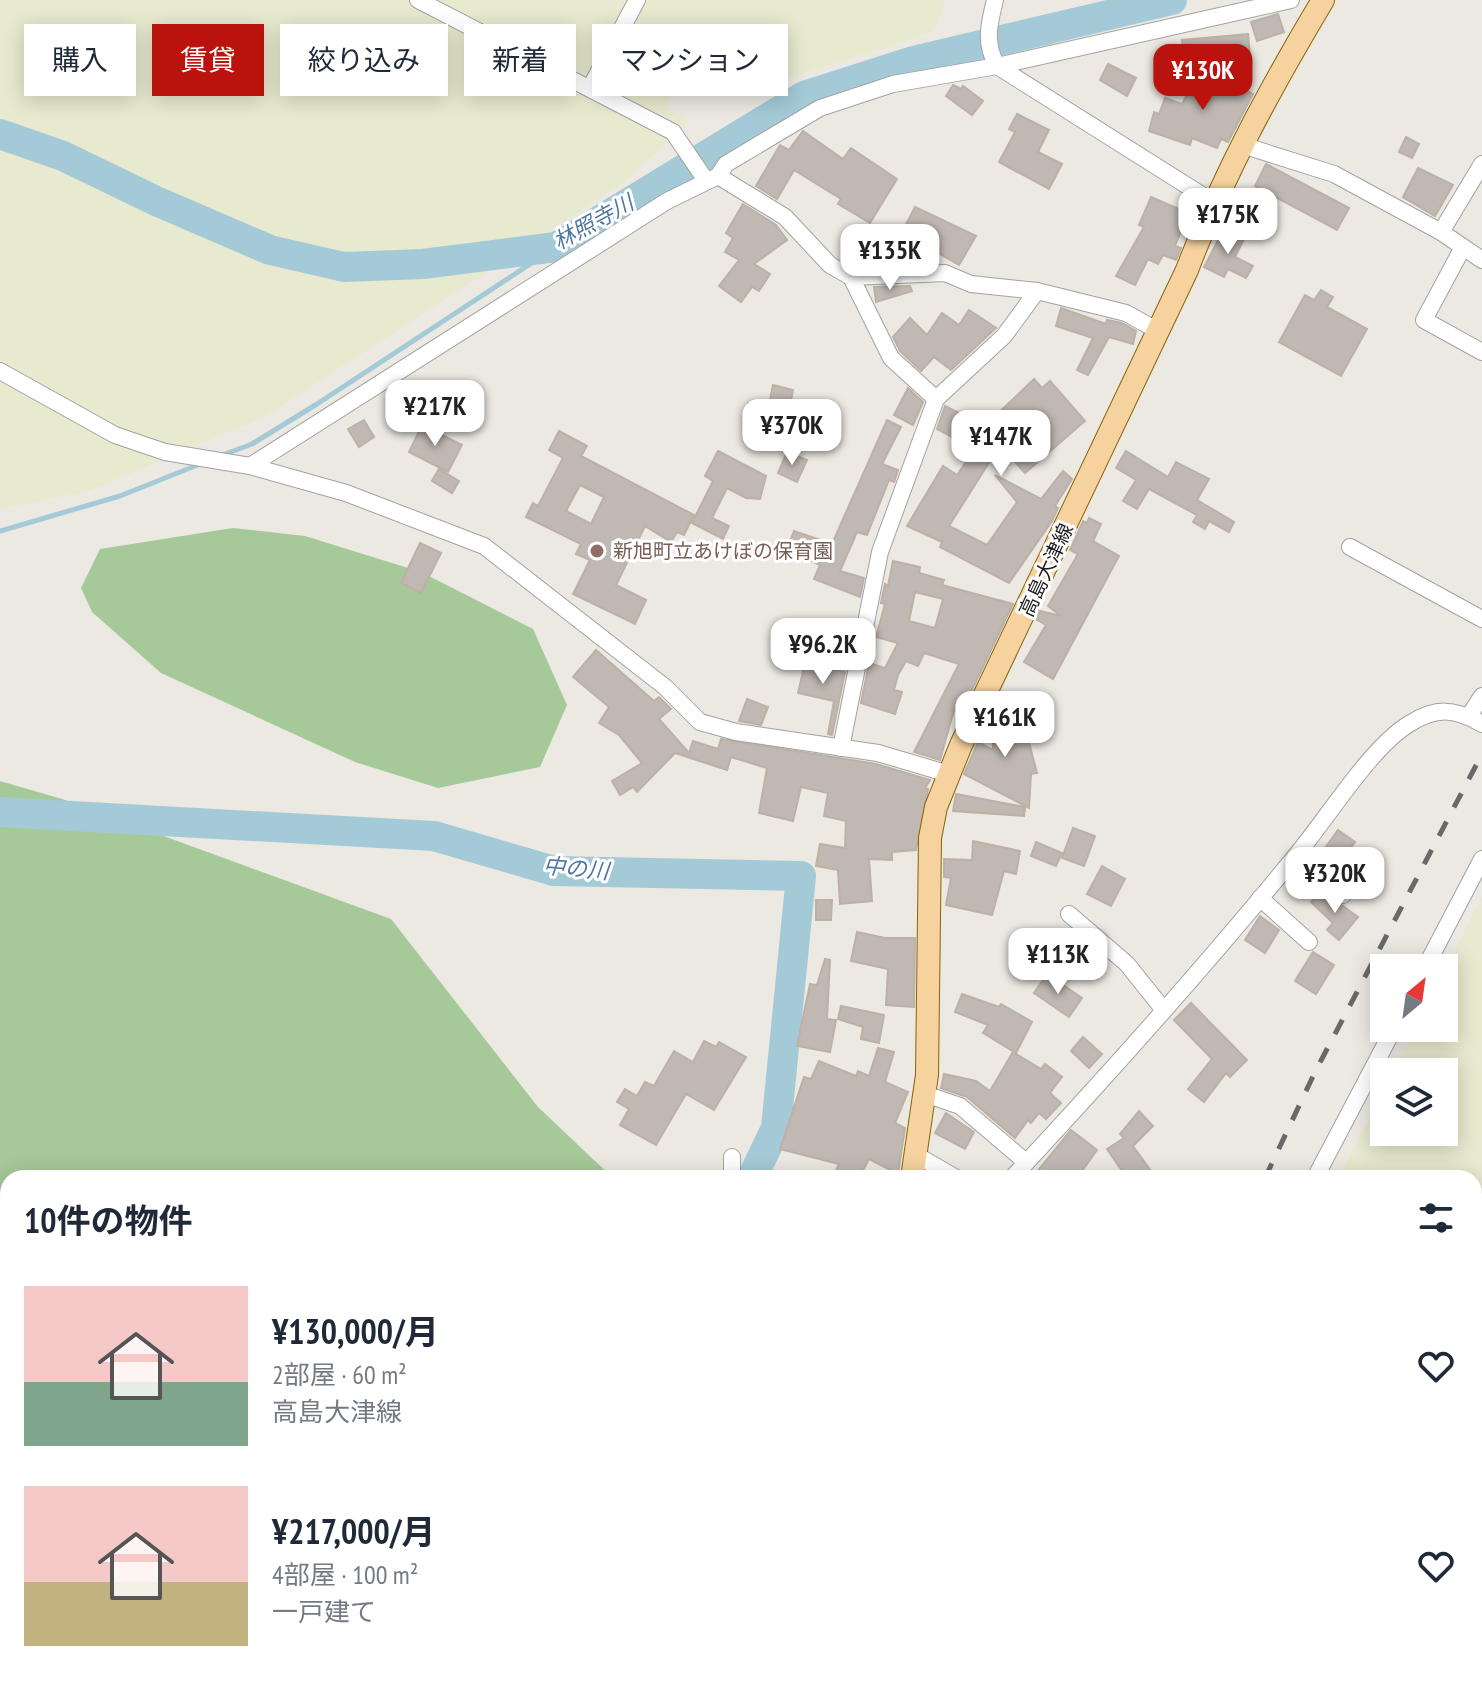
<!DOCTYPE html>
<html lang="ja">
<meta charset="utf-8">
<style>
:root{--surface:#fff;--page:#f2f2f3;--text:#1f2937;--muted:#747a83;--accent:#ba120d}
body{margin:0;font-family:"PT Sans Narrow","Noto Sans JP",sans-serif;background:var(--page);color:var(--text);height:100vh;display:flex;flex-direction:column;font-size:30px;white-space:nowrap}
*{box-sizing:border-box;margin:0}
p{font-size:26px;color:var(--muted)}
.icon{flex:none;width:44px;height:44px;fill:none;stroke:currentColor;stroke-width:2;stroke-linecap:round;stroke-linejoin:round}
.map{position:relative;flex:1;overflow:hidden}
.drawer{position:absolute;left:0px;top:1170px;width:1482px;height:514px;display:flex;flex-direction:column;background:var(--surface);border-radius:24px 24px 0 0;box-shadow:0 4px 20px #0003}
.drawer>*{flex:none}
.guide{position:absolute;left:24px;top:24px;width:800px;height:72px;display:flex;gap:16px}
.needle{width:52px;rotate:29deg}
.tools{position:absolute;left:1370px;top:954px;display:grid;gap:16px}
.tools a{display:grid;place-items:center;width:88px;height:88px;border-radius:0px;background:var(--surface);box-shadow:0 4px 20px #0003;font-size:40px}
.price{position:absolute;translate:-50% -68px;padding:0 18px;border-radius:16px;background:#fff;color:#222;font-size:26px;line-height:52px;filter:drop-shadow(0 2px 4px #0008)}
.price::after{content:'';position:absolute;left:50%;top:48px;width:24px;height:18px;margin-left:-12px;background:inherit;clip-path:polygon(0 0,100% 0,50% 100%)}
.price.selected{background:var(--accent);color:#fff}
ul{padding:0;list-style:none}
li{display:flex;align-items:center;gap:24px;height:200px;padding:0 24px}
li span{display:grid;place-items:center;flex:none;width:224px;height:160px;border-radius:0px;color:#555}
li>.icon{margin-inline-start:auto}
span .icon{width:96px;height:96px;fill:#fffc;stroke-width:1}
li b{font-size:34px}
h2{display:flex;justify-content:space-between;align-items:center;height:96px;padding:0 24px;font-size:34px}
.tag{padding:0 28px;border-radius:0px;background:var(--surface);box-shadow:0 4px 20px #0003;font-size:28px;line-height:72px}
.tag.selected{background:var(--accent);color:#fff}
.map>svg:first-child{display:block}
.residential{fill:#dad8d8}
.farmland{fill:#e7eace}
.forest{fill:#a6c999}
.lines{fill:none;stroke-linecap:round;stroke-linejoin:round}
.stream{stroke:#a4cad7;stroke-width:5}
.river{stroke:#a4cad7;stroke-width:30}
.building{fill:#c0b8b2;stroke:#bdb0a5;stroke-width:2;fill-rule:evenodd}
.minor-casing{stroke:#a2a2a2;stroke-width:18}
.major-casing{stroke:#89630a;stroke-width:24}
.minor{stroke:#fff;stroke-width:16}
.major{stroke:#f5d29e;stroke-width:22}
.rail{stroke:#696969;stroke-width:5;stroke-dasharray:16 16;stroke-linecap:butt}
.education-dot{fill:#8d6e63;stroke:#fff;stroke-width:3}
.labels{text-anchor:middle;stroke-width:6;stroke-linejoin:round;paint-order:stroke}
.education-label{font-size:20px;fill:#785e54;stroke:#fff;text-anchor:start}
.street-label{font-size:20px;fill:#1b1b1b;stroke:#fff}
.water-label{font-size:22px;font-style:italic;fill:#4f77a4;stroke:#fff}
</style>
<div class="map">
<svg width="1482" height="1683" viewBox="0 0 1482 1683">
<rect width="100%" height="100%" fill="#ece9e2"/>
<path class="residential" d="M1474 1592 1482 1599V1683L1310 1682 1315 1676H1474Z"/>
<g class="farmland">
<path d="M0 0H943L945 1 934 31 763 87 693 46 665 106 690 121 624 182 265 417 88 491 0 509Z"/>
<path d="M1482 897V1587L1474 1580V1178H1339L1384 1090V1132H1444V1072H1393L1416 1028H1444V972Z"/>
<path d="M783 1676H889L882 1683H779Z"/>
<path d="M1124 1676H1277L1271 1683H1123Z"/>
</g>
<g class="forest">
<path d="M233 528 305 536 421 572 533 629 567 705 540 767 438 788 355 762 161 673 92 612 81 588 100 549Z"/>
<path d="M0 781 62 799 391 919 538 1107 613 1178H8V1676H395L400 1683H0Z"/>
<path d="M482 1676H553L556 1683H473Z"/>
</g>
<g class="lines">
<g class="stream">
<path d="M220 456 252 444 317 404 556 247"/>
<path d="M0 531 120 496 200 464"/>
</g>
<g class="river">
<path d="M0 134 63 156 156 201 270 250 344 267 423 264 556 247 804 96 913 61 1172 0"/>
<path d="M0 812 434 836 554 871 801 876 776 1128 752 1178"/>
<path d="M1024 1676 1031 1683"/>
</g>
</g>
<g class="building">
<path d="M1278 14 1284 32 1257 41 1251 22Z"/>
<path d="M1248 34 1250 56 1198 64 1197 55 1184 56 1182 40Z"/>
<path d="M748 48 771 62 761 78 738 64Z"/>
<path d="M1108 64 1136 78 1127 96 1100 80Z"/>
<path d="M1201 67 1253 94 1228 142 1221 139 1217 148 1192 138 1190 145 1149 131 1154 112 1159 114 1165 98 1182 104Z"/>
<path d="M953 85 961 89 963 86 983 101 972 115 946 96Z"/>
<path d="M1017 114 1049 130 1038 152 1062 164 1049 189 999 162 1015 132 1009 129Z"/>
<path d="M803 131 843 159 851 148 897 179 870 223 838 204 841 199 794 170 777 199 756 186 780 145 789 150Z"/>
<path d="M1406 137 1419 144 1412 158 1399 152Z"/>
<path d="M1266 164 1349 208 1337 230 1255 186Z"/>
<path d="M1418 168 1453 185 1435 216 1403 197Z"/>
<path d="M1151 197 1188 213 1175 246 1181 248 1176 260 1163 255 1158 264 1148 259 1135 285 1116 276 1144 227 1139 225Z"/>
<path d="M743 204 776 225 787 240 754 264 770 274 759 291 752 287 741 302 719 286 739 260 725 252 733 238 726 233Z"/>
<path d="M915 207 976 236 959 265 926 246 923 253H917L897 242Z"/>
<path d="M1224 229 1244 239 1235 257 1253 266 1246 278 1228 269 1224 277 1204 267Z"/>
<path d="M910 286 912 291 876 302 874 287Z"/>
<path d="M1321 290 1333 297 1327 307 1367 329 1341 376 1279 342 1305 295 1314 300Z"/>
<path d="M1061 308 1106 324 1107 320 1122 323 1136 331 1133 344 1109 337 1088 375 1077 370 1093 338 1056 326Z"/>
<path d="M969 310 996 328 951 370 934 357 921 371 900 351 893 337 910 318 927 335 942 313 959 325Z"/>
<path d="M1034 379 1042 388 1050 381 1085 421 1025 473 1000 445 949 526 987 545 1017 502 995 475 1041 499 1063 471 1072 479 1055 506 1058 508 1052 521 1009 583 940 547 942 542 907 526 943 466 957 475 975 449 937 429 945 406 985 426Z"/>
<path d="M773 385 793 390 788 416 801 422 791 447 757 433 761 424 743 417 748 403 768 410Z"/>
<path d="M908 388 923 402 913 425 894 415Z"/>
<path d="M364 420 374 437 359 447 348 429Z"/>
<path d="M887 420 901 427 882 464 898 470 894 482 889 480 867 535 857 532 840 571 864 578 860 597 814 579 820 565 809 560 811 555 788 546 794 531 832 544Z"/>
<path d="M422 425 462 445 448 472 409 452Z"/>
<path d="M559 431 587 446 581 456 694 515 684 535 677 532 671 542 645 526 616 585 646 600 635 624 573 594 590 560 576 554 581 544 526 517 533 503 538 506 563 458 549 450ZM580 485 604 497 591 524 566 511Z"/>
<path d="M718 451 766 476 760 499 746 498 727 488 712 518 729 526 723 539 692 523 713 481 705 476Z"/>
<path d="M1126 451 1168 477 1176 462 1209 479 1197 500 1234 522 1229 532 1209 521 1205 529 1193 522 1197 515 1149 489 1137 509 1123 501 1136 480 1116 468Z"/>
<path d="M787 452 807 460 797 482 778 473Z"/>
<path d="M439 469 459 481 452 493 432 481Z"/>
<path d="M1089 518 1101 524 1093 541 1119 556 1053 679 1024 662 1046 625 1036 619 1040 611 1061 616 1048 606 1078 554 1070 550 1083 521 1087 523Z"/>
<path d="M420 543 441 553 421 593 401 583Z"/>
<path d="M893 561 920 567 919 573 944 580 942 585 1013 604 962 711 954 710 940 760 914 752 959 664 924 653 918 666 906 661 898 675 894 690 902 692 895 714 861 703 869 663 885 668 898 643 876 637 885 604 881 603 885 584 888 586ZM915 592 943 599 935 628 909 621Z"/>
<path d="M596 650 654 701 659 697 671 709 659 719 689 753 693 741 718 749 721 739 876 764 930 780 925 788 928 789 916 850 892 852V860L869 859 872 901 840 904 838 870 816 866 820 844 845 848 846 821 824 816 828 793 801 787 793 821 759 813 767 768 731 757 727 770 675 753 637 792 633 787 620 795 612 781 642 763 619 735 599 723 609 707 573 677Z"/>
<path d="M805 663 845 672 832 735 828 734 834 701 798 693Z"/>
<path d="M747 699 768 707 761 725 739 721Z"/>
<path d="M1020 710 1023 736 1027 735 1037 773 1031 774 1029 808 964 774 978 742 993 750 992 713Z"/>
<path d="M956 794 1025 807 1024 816 953 811Z"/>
<path d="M1073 828 1095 836 1084 866 1062 858Z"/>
<path d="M1338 830 1355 842 1339 863 1323 851Z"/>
<path d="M973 841 1020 851 1016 874 1004 871 992 915 946 905 951 878 944 877V859L972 860Z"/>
<path d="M1036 842 1062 853 1056 866 1031 856Z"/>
<path d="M1102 866 1125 879 1111 906 1087 894Z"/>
<path d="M1322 891 1358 917 1339 940 1327 930 1333 923 1311 902Z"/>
<path d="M816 900H832L831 920H816Z"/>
<path d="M1260 916 1279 930 1265 953 1245 940Z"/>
<path d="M857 932 885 938H915L914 1007 886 1005 888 969 851 961Z"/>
<path d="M1313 952 1334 965 1316 994 1295 981Z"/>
<path d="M825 959 830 960 827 1019 836 1020 830 1052 797 1046 810 984 817 985Z"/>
<path d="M1047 974 1082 998 1069 1017 1034 993Z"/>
<path d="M962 994 999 1007 1001 1004 1032 1022 1016 1053 983 1033 988 1025 955 1012Z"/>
<path d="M1191 1003 1247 1060 1230 1077 1226 1073 1204 1102 1188 1089 1212 1059 1174 1020Z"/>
<path d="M841 1006 884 1015 879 1043 861 1039 863 1027 838 1019Z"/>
<path d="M1083 1037 1102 1054 1089 1068 1071 1051Z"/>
<path d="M704 1041 716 1047 719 1042 746 1057 714 1110 686 1094 656 1145 620 1125 629 1109 617 1102 625 1089 637 1096 645 1082 654 1086 674 1051 693 1062Z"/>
<path d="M878 1048 894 1052 885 1082 908 1092 895 1123 905 1128 898 1174 869 1159 859 1178H847L835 1172 839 1164 780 1149 804 1077 811 1079 819 1061 856 1076 858 1071 869 1076Z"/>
<path d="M1013 1052 1041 1069 1045 1064 1062 1077 1050 1093 1061 1103 1046 1119 1039 1113 1031 1123 1028 1120 1015 1138 967 1097 941 1088 944 1074 976 1081 990 1091Z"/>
<path d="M1139 1111 1153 1126 1133 1146 1156 1178H1127L1107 1149 1124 1138 1120 1134Z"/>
<path d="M946 1113 974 1132 965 1149 935 1133Z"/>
<path d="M1071 1130 1097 1150 1077 1178H1044L1036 1173Z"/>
</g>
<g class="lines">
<g class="minor-casing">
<g id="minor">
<path d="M418 0 673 132 705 179"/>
<path d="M995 0C989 24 984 43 997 66L1213 202"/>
<path d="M590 88 637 0"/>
<path d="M1242 145 1334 174 1441 232 1482 260"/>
<path d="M718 176 785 217 830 265 851 277 945 273 971 284 1037 291 1126 313 1158 331"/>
<path d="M1441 232 1482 164"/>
<path d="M1462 249 1424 320 1482 352"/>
<path d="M851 277 891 358 936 399"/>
<path d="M0 371 115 435 165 452 250 466 346 493 484 546 665 687 700 722 736 732 878 753 949 774"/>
<path d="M250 466 667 201 718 176 726 164 820 108 893 84 997 66 1291 0"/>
<path d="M1350 547 1482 619"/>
<path d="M1469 716 1482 696"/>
<path d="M841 748 880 552 936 399 1004 336 1037 291"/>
<path d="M1298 854 1343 895"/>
<path d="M1260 898 1309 942"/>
<path d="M1069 914 1127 964 1163 1009"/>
<path d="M1425 968 1482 859"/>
<path d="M925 1094 960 1106 1026 1162"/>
<path d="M918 1156 956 1178"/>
<path d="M732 1178V1157"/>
<path d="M1012 1178C1110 1073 1207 964 1298 853 1328 817 1371 747 1409 724 1436 707 1454 708 1482 724"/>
<path d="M1315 1178 1394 1028"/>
<path d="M1474 1487 1482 1478"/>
<path d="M1041 1676 1047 1683"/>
<path d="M894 1683 901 1676"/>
<path d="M1106 1683 1108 1676"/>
<path d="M1287 1683 1294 1676"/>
</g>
</g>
<g class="major-casing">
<g id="major">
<path d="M912 1178 927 1075 930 838 936 807 961 745 1187 270C1223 175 1271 87 1323 0"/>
<path d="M629 1683 635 1676"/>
</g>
</g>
<use href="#minor" class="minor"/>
<use href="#major" class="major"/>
<g class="rail">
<path d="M1265 1178 1315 1072 1482 754"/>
<path d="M1056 1683 1059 1676"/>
</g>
</g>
<circle class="education-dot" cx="597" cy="551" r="8"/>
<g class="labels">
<g class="education-label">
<text x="613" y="558">新旭町立あけぼの保育園</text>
</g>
<g class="street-label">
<text transform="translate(1046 570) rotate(-65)" y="7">高島大津線</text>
</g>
<g class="water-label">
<text transform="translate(593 222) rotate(-29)" y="8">林照寺川</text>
<text transform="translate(576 868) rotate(5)" y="8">中の川</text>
</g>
</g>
</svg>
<div class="tools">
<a><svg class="needle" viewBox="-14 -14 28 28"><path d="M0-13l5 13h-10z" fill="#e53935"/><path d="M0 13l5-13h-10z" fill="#747a83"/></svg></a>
<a><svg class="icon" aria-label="layers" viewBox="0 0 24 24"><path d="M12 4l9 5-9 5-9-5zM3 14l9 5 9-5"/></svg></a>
</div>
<b class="price selected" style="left:1203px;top:112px">¥130K</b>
<b class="price" style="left:1228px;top:256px">¥175K</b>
<b class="price" style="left:890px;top:292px">¥135K</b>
<b class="price" style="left:435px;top:448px">¥217K</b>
<b class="price" style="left:792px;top:467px">¥370K</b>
<b class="price" style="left:1001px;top:478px">¥147K</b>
<b class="price" style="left:823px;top:686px">¥96.2K</b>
<b class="price" style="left:1005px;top:759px">¥161K</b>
<b class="price" style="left:1335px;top:915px">¥320K</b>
<b class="price" style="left:1058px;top:996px">¥113K</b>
<div class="guide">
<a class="tag">購入</a>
<a class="tag selected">賃貸</a>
<a class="tag">絞り込み</a>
<a class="tag">新着</a>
<a class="tag">マンション</a>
</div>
<section class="drawer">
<h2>10件の物件<svg class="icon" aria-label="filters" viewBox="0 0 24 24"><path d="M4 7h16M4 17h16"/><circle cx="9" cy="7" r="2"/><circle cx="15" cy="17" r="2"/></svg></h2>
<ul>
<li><span style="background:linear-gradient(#f6c9c9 60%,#7fa58c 0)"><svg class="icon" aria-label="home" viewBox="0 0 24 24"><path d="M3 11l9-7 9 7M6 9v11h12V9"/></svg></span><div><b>¥130,000/月</b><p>2部屋 · 60 m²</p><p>高島大津線</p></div><svg class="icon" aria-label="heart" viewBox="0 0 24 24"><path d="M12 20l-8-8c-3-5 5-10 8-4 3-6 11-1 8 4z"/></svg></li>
<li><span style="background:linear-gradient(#f6c9c9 60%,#c2b280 0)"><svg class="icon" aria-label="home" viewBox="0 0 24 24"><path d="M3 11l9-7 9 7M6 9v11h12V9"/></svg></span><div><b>¥217,000/月</b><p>4部屋 · 100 m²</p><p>一戸建て</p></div><svg class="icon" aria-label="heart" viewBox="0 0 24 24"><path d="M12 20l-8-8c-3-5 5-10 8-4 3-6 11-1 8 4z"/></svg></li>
</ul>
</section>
</div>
